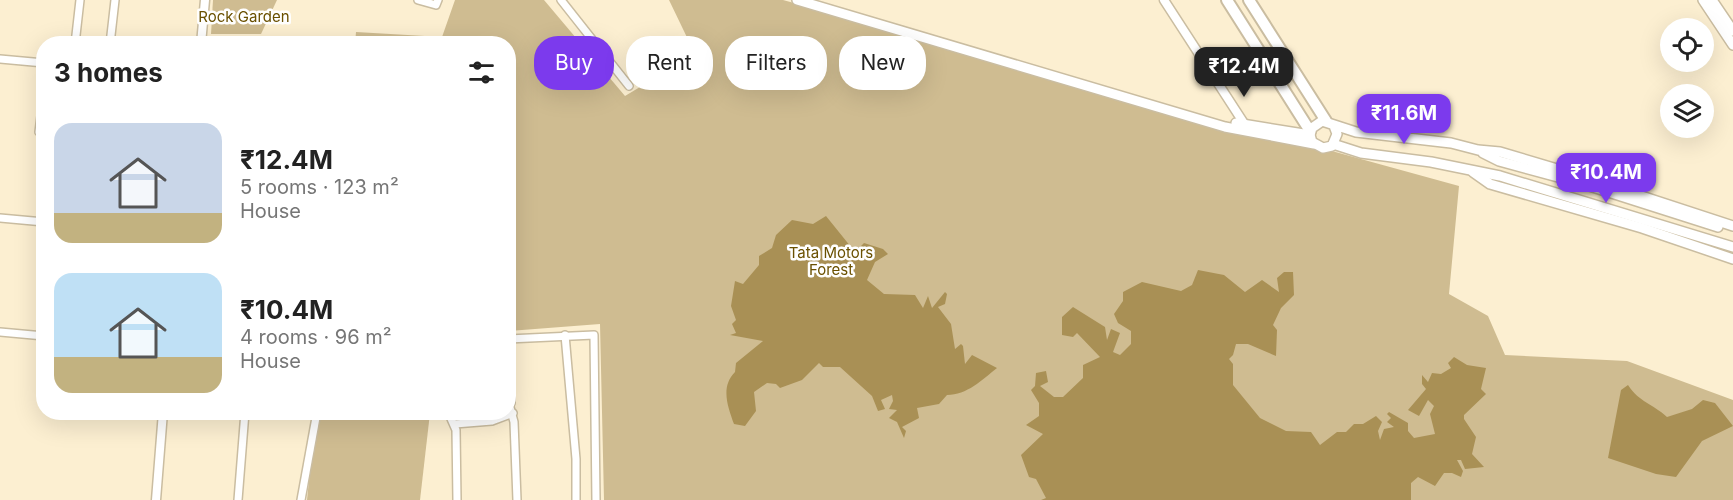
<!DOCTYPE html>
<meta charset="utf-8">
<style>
:root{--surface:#fff;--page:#f6f6f6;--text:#222;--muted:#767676;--accent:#7c3aed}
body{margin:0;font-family:Inter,sans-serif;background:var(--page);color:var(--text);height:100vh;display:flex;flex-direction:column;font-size:22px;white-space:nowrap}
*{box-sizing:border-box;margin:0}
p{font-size:20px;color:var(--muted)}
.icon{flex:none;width:33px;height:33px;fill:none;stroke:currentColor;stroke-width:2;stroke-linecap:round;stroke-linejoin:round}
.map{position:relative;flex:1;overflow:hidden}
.drawer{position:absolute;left:36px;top:36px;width:480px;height:384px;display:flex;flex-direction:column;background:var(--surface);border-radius:24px;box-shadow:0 6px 24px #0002}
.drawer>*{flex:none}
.top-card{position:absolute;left:534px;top:36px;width:570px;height:54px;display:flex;gap:12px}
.buttons{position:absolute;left:1660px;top:18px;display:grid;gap:12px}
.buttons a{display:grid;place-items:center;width:54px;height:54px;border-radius:50%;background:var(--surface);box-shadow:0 6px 24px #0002;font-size:30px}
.price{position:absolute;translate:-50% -51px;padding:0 14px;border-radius:12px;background:var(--accent);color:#fff;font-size:20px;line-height:39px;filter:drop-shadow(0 2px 3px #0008)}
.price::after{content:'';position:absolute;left:50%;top:36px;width:18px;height:14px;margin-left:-9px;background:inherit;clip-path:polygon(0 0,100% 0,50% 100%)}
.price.current{background:#222;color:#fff}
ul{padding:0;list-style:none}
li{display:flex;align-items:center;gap:18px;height:150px;padding:0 18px}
li span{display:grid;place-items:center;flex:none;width:168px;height:120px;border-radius:18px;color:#555}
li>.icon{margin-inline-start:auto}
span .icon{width:72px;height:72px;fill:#fffc;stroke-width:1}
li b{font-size:26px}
h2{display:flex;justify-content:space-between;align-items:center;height:72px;padding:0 18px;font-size:26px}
.chip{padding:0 21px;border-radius:24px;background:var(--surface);box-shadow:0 6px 24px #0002;font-size:21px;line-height:54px}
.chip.current{background:var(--accent);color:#fff}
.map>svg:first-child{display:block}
.green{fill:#cfbc91}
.water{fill:#a99055}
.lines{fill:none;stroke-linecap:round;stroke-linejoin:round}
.minor-casing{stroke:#cabda1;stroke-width:10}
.tertiary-casing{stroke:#cabda1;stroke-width:11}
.secondary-casing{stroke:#cabda1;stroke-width:12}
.primary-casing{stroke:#cabda1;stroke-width:14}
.minor{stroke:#fff;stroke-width:7}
.tertiary{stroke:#fff;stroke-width:8}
.secondary{stroke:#fff;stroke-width:9}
.primary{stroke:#fff;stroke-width:10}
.labels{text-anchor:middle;stroke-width:5;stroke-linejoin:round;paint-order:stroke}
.park-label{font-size:15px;fill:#6a5001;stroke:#fff}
</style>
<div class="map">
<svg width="1733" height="500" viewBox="0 0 1733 500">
<rect width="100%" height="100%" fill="#fcefd1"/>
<g class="green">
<path d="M213 0H277L261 34H211Z"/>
<path d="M455 0H544L625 96 695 54 669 0H783L1459 186 1449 294 1488 316 1505 355 1627 361 1733 400V500H604L600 324 509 331 508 44H355L356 32 442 37Z"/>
<path d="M316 413H430L420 500H307Z"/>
</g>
<g class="water">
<path d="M826 216 851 247H860L864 243 883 249 888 254 875 262 867 280 884 294 915 295 923 308 928 296 932 308 945 292 947 294 945 304 938 307 951 324 955 349 961 344 963 346 965 364 972 355 997 368C982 380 967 395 947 395L939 404 917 408 919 418 902 427 906 431 904 438 897 422 889 418 897 410 889 409 893 401 892 395 881 400 885 409 878 411 872 396 840 367H823L819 363 802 380 780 388 776 384 767 383 754 392 756 411 745 426 734 424C728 407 720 387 735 372L736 363 763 341 730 335 736 333 732 324 736 320 731 306 735 281 743 284 759 265V256L772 248 776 235 792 220 813 224Z"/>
<path d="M1198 270 1224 275 1245 292 1262 280 1279 292 1277 278 1284 272H1293L1294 295 1281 308 1273 325 1277 330 1276 356 1248 344H1236L1233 355 1229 359 1233 364V385L1260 418 1286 431 1311 432 1320 445 1337 432H1346L1354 424H1363L1376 416 1382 422 1378 431 1380 440 1384 429 1394 427 1387 422 1391 418 1387 414 1389 412 1408 423V431L1414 438 1435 434 1430 414 1434 406 1428 400 1419 416 1408 410 1426 389 1422 384V375L1428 382 1432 373 1441 374 1451 368 1448 363 1454 357 1467 365 1486 368 1481 389 1486 394 1464 415V419L1476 437 1472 454 1484 467 1465 469 1461 460H1457L1463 471 1461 477 1452 473H1444L1435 486 1418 477 1411 483V500H1041L1046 498 1036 479 1029 477 1021 455 1043 434 1026 425 1039 416V403L1031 390 1035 386 1036 373 1046 371 1048 382 1040 386 1054 397H1063L1083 378V365L1100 357 1077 333 1073 337 1062 335V317L1073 307 1105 327 1107 340 1111 329 1120 333 1113 352 1120 355 1131 344V331L1118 323 1114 314 1123 301V292L1142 282 1181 291 1192 285Z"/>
<path d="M1628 385C1640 403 1652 403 1667 417L1692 409 1703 400 1715 403 1733 426 1702 441 1676 477 1656 474 1608 458 1621 390Z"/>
</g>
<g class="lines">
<g class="minor-casing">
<g id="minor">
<path d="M418 0 436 5 438 0"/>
<path d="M561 0 629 86"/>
<path d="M75 44 80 0"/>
<path d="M110 44 115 0"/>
<path d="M0 59 44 63"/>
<path d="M39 132 44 92"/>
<path d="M0 218 44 222"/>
<path d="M0 332 44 336"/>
<path d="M565 335 576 459V500"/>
<path d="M508 339 594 335 596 500"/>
<path d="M509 339 511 403"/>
<path d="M508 400 514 422 517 500"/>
<path d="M448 412 456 430 457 500"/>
<path d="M455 424 492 421 513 413"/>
<path d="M238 500 245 412"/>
<path d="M301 500 317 412"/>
</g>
</g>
<g class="tertiary-casing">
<g id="tertiary">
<path d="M1164 0 1247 128"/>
<path d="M201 44 205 0"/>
<path d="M156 500 163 412"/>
</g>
</g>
<g class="secondary-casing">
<g id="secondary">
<path d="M797 0 1225 127 1314 144"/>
<path d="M1703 0 1733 45"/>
<path d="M1712 0 1733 31"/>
<path d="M1236 123 1310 135"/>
<path d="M1334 126 1337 134 1332 146 1323 148 1312 142 1310 135 1312 128 1322 121 1356 132 1451 143 1478 150 1500 152 1574 174 1733 226"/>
<path d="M1333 144 1361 153 1431 162 1500 176 1733 247"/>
<path d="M1483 153 1499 161 1580 183 1718 227"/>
<path d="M1473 172 1490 184 1642 228 1733 259"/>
</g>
</g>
<g class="primary-casing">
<g id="primary">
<path d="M1227 0 1310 131"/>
<path d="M1249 0 1326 121"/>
</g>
</g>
<use href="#minor" class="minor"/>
<use href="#tertiary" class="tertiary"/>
<use href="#secondary" class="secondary"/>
<use href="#primary" class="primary"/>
</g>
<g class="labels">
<g class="park-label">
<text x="244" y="22">Rock Garden</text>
<text x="831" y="258">Tata Motors<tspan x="831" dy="17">Forest</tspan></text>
</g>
</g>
</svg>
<div class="buttons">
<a><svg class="icon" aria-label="locate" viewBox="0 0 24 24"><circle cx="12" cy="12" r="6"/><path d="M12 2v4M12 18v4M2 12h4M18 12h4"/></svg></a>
<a><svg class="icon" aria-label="layers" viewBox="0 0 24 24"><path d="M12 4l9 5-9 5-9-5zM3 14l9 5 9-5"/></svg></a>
</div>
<b class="price current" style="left:1244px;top:98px">₹12.4M</b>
<b class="price" style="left:1404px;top:145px">₹11.6M</b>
<b class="price" style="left:1606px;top:204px">₹10.4M</b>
<div class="top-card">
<a class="chip current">Buy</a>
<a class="chip">Rent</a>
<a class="chip">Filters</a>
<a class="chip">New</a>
</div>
<section class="drawer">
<h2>3 homes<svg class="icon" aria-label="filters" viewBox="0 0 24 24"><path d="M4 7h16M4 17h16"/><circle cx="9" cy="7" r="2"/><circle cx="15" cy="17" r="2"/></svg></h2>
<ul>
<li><span style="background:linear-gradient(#c9d6e8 75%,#c2b280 0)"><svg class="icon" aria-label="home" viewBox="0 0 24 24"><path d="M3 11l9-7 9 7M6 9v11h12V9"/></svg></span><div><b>₹12.4M</b><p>5 rooms · 123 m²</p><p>House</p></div></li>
<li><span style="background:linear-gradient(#bfe0f5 70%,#c2b280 0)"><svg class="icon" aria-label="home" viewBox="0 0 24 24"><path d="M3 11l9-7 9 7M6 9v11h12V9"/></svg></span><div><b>₹10.4M</b><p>4 rooms · 96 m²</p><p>House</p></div></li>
</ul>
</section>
</div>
